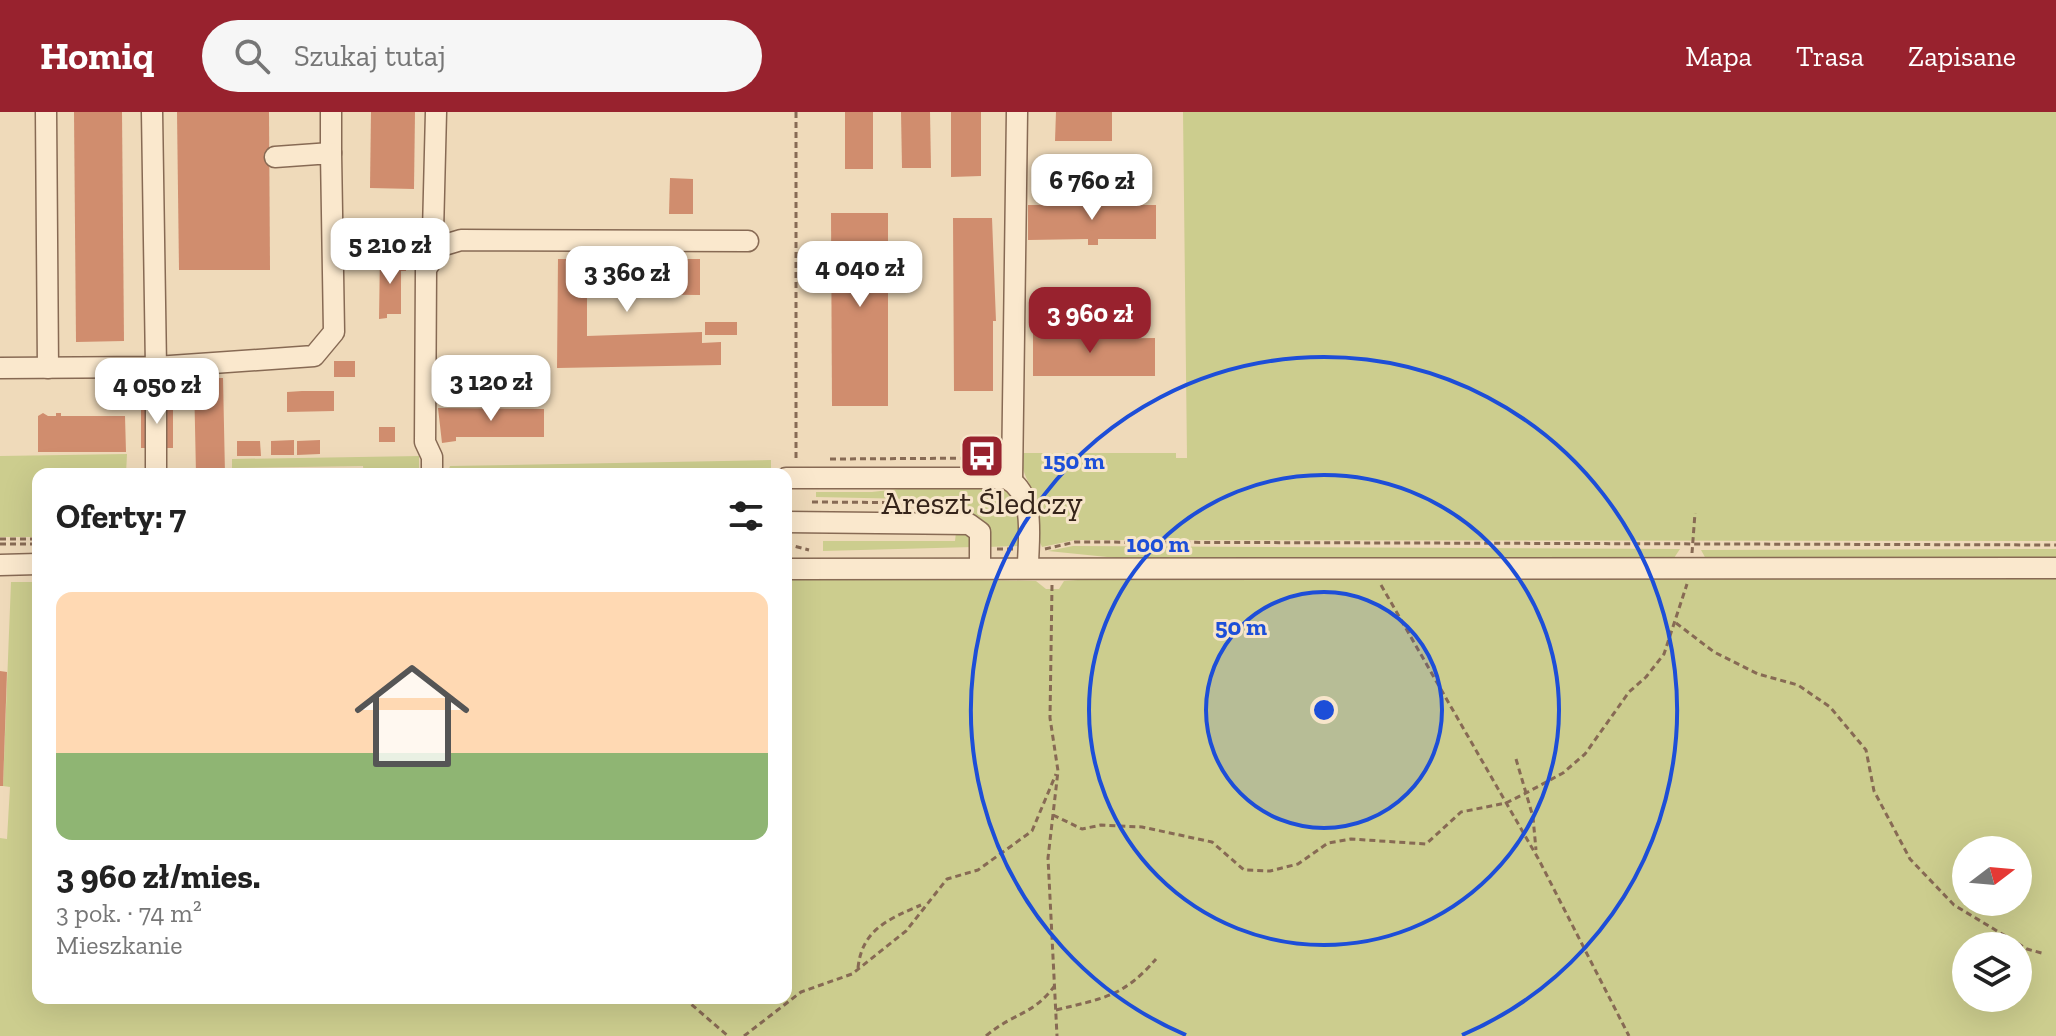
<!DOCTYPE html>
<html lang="pl">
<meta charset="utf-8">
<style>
:root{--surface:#fff;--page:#f6f6f6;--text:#222;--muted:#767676;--accent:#98222e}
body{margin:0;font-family:"Zilla Slab",serif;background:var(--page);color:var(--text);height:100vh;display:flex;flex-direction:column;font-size:30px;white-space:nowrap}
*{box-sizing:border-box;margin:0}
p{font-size:26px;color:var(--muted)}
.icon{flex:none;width:44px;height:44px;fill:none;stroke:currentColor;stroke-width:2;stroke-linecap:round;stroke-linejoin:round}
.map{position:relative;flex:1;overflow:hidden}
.side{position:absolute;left:32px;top:356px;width:760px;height:536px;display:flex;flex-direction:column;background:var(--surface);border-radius:16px;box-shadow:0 8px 32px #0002}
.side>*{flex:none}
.needle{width:52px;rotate:74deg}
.buttons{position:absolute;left:1952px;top:724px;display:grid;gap:16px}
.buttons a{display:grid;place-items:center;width:80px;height:80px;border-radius:50%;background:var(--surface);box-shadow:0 8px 32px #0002;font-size:40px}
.price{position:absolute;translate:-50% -68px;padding:0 18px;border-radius:16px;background:#fff;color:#222;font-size:26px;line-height:52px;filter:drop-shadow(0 2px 4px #0008)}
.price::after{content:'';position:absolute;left:50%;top:48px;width:24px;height:18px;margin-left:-12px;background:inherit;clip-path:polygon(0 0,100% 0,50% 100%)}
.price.active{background:var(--accent);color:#fff}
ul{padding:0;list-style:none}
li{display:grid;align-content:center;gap:16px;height:424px;padding:0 24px}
li span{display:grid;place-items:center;height:248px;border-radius:16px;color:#555}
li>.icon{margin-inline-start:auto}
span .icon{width:144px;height:144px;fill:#fffc;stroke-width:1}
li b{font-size:34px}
h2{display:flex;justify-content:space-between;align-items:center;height:96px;padding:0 24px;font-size:34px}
header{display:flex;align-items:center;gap:48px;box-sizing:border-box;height:112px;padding:0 40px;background:var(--accent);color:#fff}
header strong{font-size:38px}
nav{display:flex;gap:44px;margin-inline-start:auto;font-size:28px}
.search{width:560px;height:72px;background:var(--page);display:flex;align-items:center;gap:20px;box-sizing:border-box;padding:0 28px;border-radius:44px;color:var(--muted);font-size:30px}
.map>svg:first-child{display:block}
.green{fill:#cccd8e;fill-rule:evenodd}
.building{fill:#d08d6e}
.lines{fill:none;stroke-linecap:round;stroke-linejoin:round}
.minor-casing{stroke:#876a54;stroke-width:23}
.path{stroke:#876a54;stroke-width:3;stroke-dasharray:6 4;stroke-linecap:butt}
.minor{stroke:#fae8cd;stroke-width:20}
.ring{fill:none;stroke:#1d4ed8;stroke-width:4}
.labels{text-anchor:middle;stroke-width:6;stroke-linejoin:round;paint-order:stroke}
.poi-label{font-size:32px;fill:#35241a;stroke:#f7e5ca}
.centre{fill:#1d4ed8;stroke:#f7e5ca;stroke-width:4}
.ring-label{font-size:24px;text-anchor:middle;font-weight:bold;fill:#1d4ed8;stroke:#f7e5ca;stroke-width:6;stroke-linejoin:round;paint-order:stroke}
</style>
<header>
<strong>Homiq</strong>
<div class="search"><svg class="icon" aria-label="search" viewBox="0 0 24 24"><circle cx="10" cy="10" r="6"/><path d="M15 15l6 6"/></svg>Szukaj tutaj</div>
<nav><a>Mapa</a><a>Trasa</a><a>Zapisane</a></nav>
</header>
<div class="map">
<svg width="2056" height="924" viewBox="0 0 2056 924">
<rect width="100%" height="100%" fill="#efdaba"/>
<g class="green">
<path d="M1183 0H2056V429L1075 428 1042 435C1035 421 1039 405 1036 390 1032 368 1022 369 1021 341H1176V346H1187Z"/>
<path d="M127 342 126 362H38V425H0V344Z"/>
<path d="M419 344V362H364L363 354 232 356V347Z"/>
<path d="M771 348V362H447L450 354Z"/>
<path d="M933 373 1003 375C1024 389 1020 413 1019 434L986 435 985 412 980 406 963 404 961 388 816 385V380H872Z"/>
<path d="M970 419 973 435 823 439V429H955L956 420Z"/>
<path d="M1073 434 1680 437 1672 449 1127 447 1048 439Z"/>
<path d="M2056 437V449L1706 447 1701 438Z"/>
<path d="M1147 463 2056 465V924H0V726L7 727 10 675 3 674 11 470H38V886H786V464L1036 469 1046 477H1059L1064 469ZM1966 738H2018V790H1966ZM1966 834H2018V886H1966Z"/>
</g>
<g class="building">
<path d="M74 0H122L124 229 76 230Z"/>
<path d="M177 0H269L270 158H179Z"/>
<path d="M371 0H415L414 77 370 76Z"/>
<rect x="845" y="0" width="28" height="57"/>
<path d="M901 0H930L931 56H902Z"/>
<path d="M951 0H981V64L951 65Z"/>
<path d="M1056 0H1112V29H1055Z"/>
<path d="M670 66 693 67V102H669Z"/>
<path d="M1028 93H1156V127H1098V133H1088V127L1028 128Z"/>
<path d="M831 101H888V294H832Z"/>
<path d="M953 106H992L996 209H993V279H954Z"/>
<path d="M380 141H385V145H401V152H406V159H401V202H387V206L379 207Z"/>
<path d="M558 147H700V183L587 182V224L702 220V231L721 230V253L557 256Z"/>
<rect x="705" y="210" width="32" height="13"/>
<path d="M1033 214H1067V227L1155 226V264H1033Z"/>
<rect x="334" y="249" width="21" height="16"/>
<path d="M204 260H219V266H223L225 362H196L194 267 204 266Z"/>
<path d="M302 279H334V299L287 300V280Z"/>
<rect x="141" y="292" width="32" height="44"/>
<path d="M438 296 544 297V325H456V329L442 331Z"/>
<path d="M43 301 48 304H56V301H61V304H125L126 340H38V304Z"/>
<rect x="379" y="315" width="16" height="15"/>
<path d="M294 328V343H271V329Z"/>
<path d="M320 328V342L297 343V329Z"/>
<path d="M237 329H260L261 344H237Z"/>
<path d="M0 559 7 560 3 674H0Z"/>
</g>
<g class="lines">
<g class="minor-casing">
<g id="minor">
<path d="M46 0 48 256"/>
<path d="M331 0V41"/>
<path d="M436 0 433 120 441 134"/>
<path d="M0 256 156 255 152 0"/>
<path d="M156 362V255L314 244 334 220 331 41 275 45"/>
<path d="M432 362V345L425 330 426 157 441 134 461 128 748 129"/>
<path d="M786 366H1006C1037 382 1028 426 1028 455"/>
<path d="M1012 369 1017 0"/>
<path d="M786 410 969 412 980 420V455"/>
<path d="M0 453 38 452"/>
<path d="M786 457 2056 456"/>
</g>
</g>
<g class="path">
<path d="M796 0V349"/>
<path d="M830 347 995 346"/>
<path d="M812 390 961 391"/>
<path d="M0 427H38"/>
<path d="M0 432H38"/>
<path d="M786 432 809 438"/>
<path d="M997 437H1013"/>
<path d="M1045 437 1075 430 2056 433"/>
<path d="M1692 441 1695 401"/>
<path d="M1052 473 1050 606 1058 659 1048 746 1057 924"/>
<path d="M1381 473 1539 748 1629 924"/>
<path d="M1676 511 1714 540 1758 562 1798 573 1830 595 1866 638 1874 679 1910 747 1954 793 2027 837 2045 842"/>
<path d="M1516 647 1533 705 1536 738"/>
<path d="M1053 703 1082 717 1101 713 1142 715 1212 730 1244 758 1270 759 1298 752 1328 731 1351 727 1426 732 1461 700 1506 691 1526 681 1563 661 1585 642 1629 580 1646 565 1664 542 1687 472"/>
<path d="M858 856C862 817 889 807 921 793"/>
<path d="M684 886 728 924"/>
<path d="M1056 898C1104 886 1123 885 1156 847"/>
<path d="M744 924 801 880 852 862 906 819 947 767 978 758 1032 719 1056 662"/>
<path d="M986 924C1014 900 1033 904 1056 872"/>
</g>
<use href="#minor" class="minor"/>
</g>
<circle cx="1324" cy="598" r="118" fill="#1d4ed8" fill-opacity=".12"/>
<g class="ring">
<circle cx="1324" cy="598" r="118"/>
<circle cx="1324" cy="598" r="235"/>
<path d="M1186 923A353 353 0 1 1 1462 923"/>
</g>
<defs>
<g id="bus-square" transform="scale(2.3)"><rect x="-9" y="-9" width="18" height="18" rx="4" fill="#98222e" stroke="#f7e5ca"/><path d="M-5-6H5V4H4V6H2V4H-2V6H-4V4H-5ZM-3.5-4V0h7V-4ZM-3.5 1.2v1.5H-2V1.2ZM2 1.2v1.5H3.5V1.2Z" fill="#fff"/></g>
</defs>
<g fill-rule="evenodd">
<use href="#bus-square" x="982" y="344"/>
</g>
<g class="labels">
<g class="poi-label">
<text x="982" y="402">Areszt Śledczy</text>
</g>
</g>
<circle cx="1324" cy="598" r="12" class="centre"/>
<g class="ring-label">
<text x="1074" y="357">150 m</text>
<text x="1158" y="440">100 m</text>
<text x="1241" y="523">50 m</text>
</g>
</svg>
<div class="buttons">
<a><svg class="needle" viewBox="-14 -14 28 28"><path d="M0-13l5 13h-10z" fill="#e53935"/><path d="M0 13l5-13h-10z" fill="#767676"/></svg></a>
<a><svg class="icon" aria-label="layers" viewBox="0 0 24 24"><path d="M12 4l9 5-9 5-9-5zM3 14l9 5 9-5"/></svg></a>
</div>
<b class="price" style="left:1092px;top:110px">6 760 zł</b>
<b class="price" style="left:390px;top:174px">5 210 zł</b>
<b class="price" style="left:860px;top:197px">4 040 zł</b>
<b class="price" style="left:627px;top:202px">3 360 zł</b>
<b class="price active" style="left:1090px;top:243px">3 960 zł</b>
<b class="price" style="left:491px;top:311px">3 120 zł</b>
<b class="price" style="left:157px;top:314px">4 050 zł</b>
<section class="side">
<h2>Oferty: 7<svg class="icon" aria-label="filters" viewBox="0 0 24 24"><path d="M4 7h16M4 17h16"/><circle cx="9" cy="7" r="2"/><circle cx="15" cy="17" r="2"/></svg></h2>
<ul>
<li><span style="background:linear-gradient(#ffd9b3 65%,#8fb573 0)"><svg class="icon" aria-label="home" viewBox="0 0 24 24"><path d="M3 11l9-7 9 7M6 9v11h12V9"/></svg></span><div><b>3 960 zł/mies.</b><p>3 pok. · 74 m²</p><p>Mieszkanie</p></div></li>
</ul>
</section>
</div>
